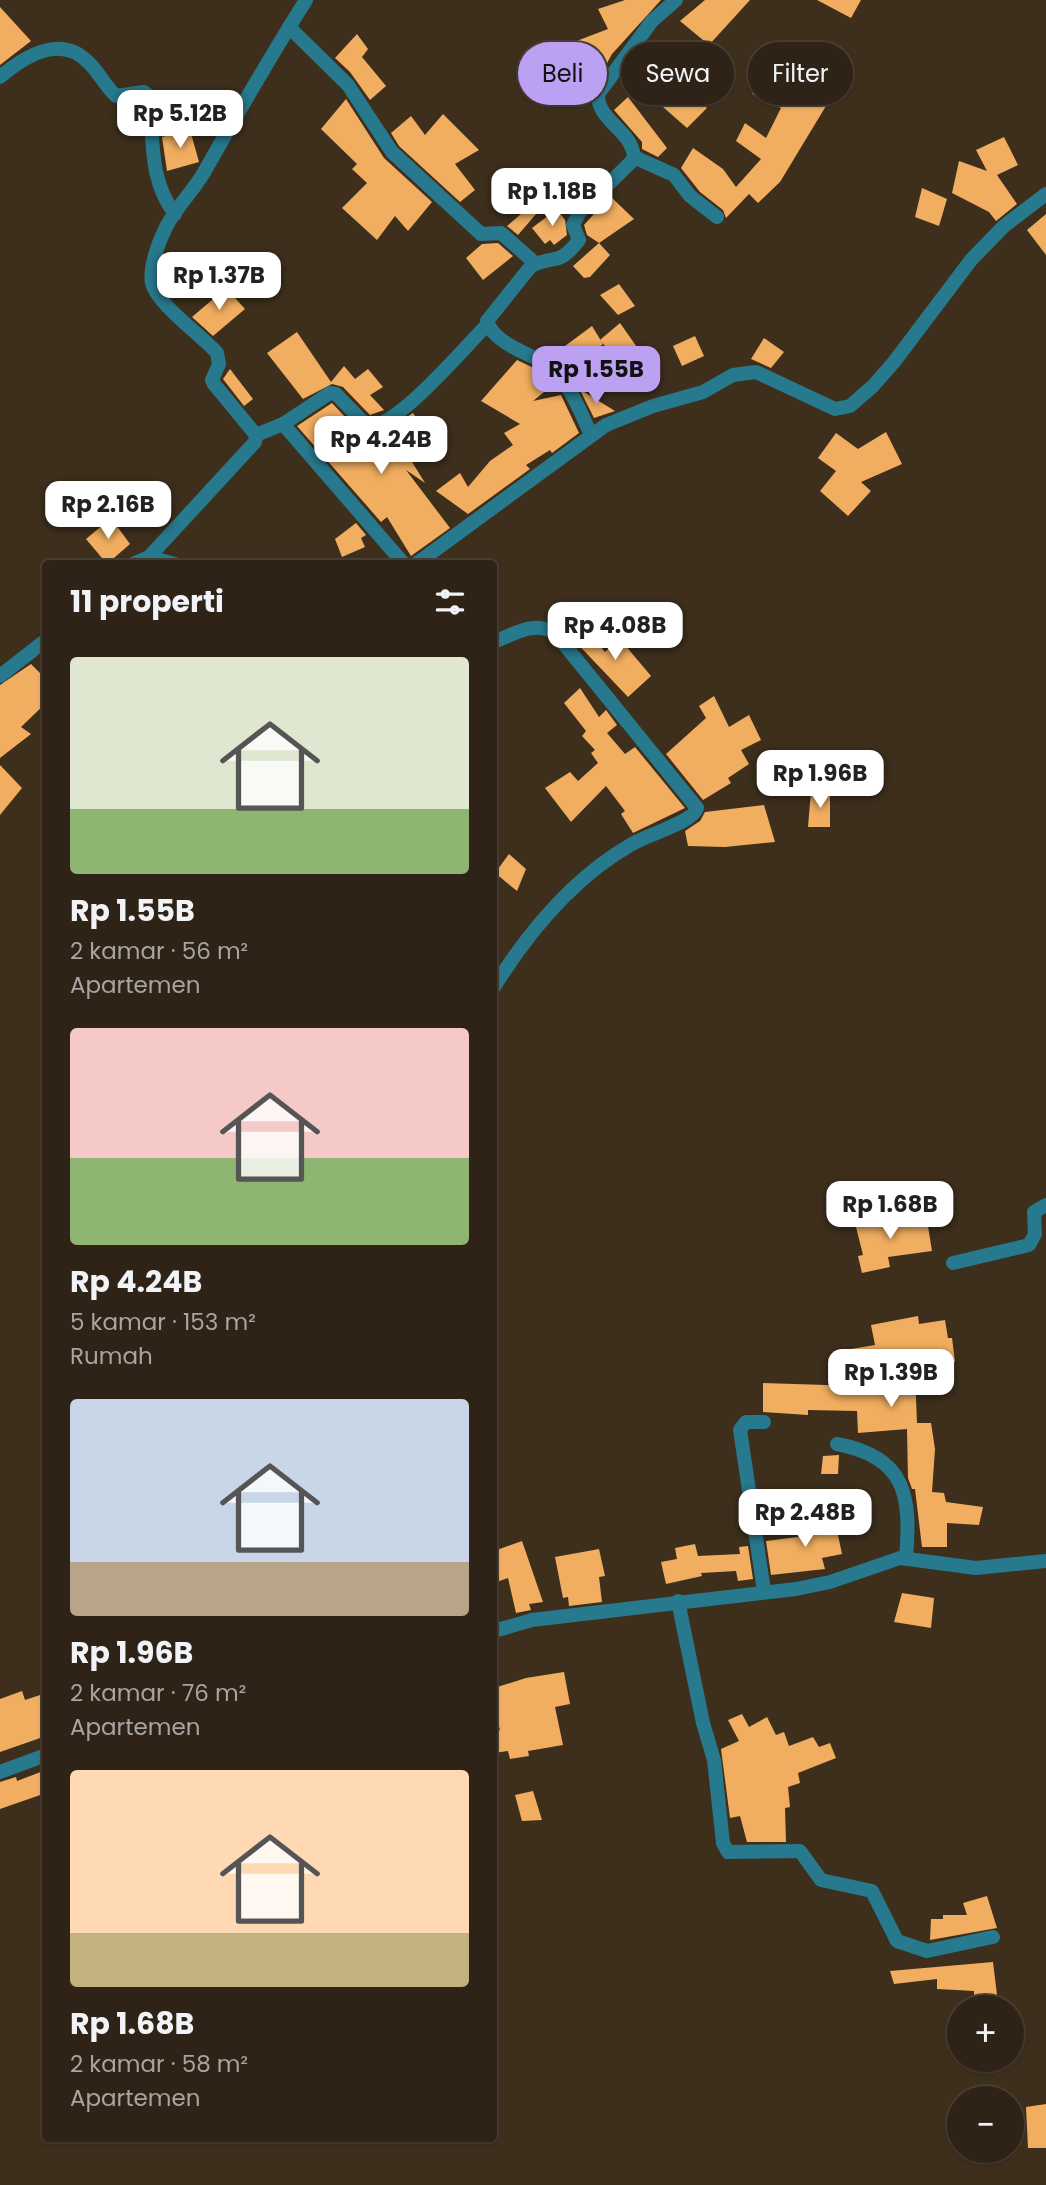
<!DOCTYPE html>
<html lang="id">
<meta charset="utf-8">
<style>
:root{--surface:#2e2316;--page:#362b1f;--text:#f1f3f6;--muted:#a7a4a1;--line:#494035;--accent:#bca0f2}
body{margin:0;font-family:Poppins,sans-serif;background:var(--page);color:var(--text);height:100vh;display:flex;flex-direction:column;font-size:26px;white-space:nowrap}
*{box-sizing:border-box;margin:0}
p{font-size:23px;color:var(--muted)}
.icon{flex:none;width:38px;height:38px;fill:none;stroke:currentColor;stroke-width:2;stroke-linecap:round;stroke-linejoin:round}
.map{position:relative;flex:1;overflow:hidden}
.panel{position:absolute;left:42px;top:560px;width:455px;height:1582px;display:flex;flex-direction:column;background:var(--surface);border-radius:7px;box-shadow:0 2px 5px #0004,0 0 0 2px var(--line)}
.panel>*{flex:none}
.banner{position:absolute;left:518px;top:42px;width:422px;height:63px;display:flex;gap:14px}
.fabs{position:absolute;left:947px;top:1995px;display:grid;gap:14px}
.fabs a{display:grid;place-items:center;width:77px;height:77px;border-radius:50%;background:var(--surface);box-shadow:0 2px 5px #0004,0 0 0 2px var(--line);font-size:35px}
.price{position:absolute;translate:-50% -60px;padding:0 16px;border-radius:14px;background:#fff;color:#222;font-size:23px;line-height:46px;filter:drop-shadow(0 2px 4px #0008)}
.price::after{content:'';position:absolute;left:50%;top:42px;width:21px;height:16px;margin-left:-10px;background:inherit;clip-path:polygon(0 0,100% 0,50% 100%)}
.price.current{background:var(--accent);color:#111}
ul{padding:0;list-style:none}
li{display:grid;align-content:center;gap:14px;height:371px;padding:0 28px}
li span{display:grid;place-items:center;height:217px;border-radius:7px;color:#555}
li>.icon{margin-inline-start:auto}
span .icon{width:126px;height:126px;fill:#fffc;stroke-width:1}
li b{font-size:30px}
h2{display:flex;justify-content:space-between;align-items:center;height:84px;padding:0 28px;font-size:30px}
.chip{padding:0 24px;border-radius:32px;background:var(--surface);box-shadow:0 2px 5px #0004,0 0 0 2px var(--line);font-size:24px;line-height:63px}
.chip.current{background:var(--accent);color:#111}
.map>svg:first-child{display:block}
.building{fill:#f1ae60}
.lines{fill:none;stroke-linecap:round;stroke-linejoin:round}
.minor{stroke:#27798d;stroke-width:14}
.tertiary{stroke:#27798d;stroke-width:14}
</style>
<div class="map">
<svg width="1046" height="2185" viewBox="0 0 1046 2185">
<rect width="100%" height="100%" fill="#3e2f1d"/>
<g class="building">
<path d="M625 0H661L612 54 601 74 586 82 566 45 608 29 598 9Z"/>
<path d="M705 0H750L709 45 680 21Z"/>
<path d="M817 0H861L851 18Z"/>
<path d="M0 7 31 41 0 65Z"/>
<path d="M357 34 368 49 362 57 386 86 370 100 350 72 335 58Z"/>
<path d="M778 66 795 81 829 101 780 182 758 203 749 194 726 218 723 210 700 192 681 168 693 148 723 169 736 187 761 159 736 141 745 123 766 138 781 108 752 94Z"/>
<path d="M685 88 707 108 687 128 663 107Z"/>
<path d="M628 97 667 148 658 157 642 149V142L614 110Z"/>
<path d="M346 99 384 158 432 202 408 231 395 216 377 240 342 208 367 183 352 169 357 164 321 129Z"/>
<path d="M213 100 216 124 190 127 187 102Z"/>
<path d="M443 114 479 150 455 164 475 190 460 202 399 146 391 133 411 116 425 135Z"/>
<path d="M190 130 199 162 167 171 162 137Z"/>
<path d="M1004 137 1018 165 997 175 1017 204 996 221 989 212 952 193 959 161 987 171 976 150Z"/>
<path d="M922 188 947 199 939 226 915 217Z"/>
<path d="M610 196 634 219 599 243 610 255 590 277 584 278 573 266 599 243 587 235 584 225Z"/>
<path d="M537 200 543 206 518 235 507 226Z"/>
<path d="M557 209 565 220 567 235 554 245 550 240 545 244 532 228Z"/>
<path d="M1046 214V255L1027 230Z"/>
<path d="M498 243 513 256 483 280 466 258 482 244Z"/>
<path d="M619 284 635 306 618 315 600 295Z"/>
<path d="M226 288 245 309 213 336 192 317Z"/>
<path d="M620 323 646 360 626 372 600 340Z"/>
<path d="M592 326 603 344 577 366 561 349Z"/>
<path d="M297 332 331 382 344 366 355 379 368 369 383 387 370 395 384 410 370 415 343 387 332 384 303 399 267 353Z"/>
<path d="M695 336 704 356 682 366 673 346Z"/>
<path d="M764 338 784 352 771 368 751 359Z"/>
<path d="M517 360 538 370 554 384 533 401 561 395 579 433 552 453 550 450 526 465 530 469 468 514 436 491 460 473 468 487 490 461 513 445 504 433 520 424 481 401Z"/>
<path d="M230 369 253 399 244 406 223 379Z"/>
<path d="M580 390H581L615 411 594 418Z"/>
<path d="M332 403 346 418 333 434 358 455 386 436 382 433 413 413 423 428 401 444 425 483 406 470 450 528 411 556 387 517 381 522 297 426Z"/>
<path d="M886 432 902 464 861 482 871 491 848 516 820 491 836 471 818 458 836 433 858 449Z"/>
<path d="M111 518 130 544 107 564 86 539Z"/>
<path d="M356 523 366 535 361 538 365 547 342 557 335 539Z"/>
<path d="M585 628 605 652 619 638 651 676 628 697 570 636Z"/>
<path d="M31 664 46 679V703L21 727 31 734 0 758V685Z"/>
<path d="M580 688 599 717 606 710 617 725 607 733 625 754 635 747 685 808 633 833 621 814 625 811 606 786 571 822 545 788 570 772 578 781 598 763 591 753 595 750 582 736 586 731 564 703Z"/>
<path d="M714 696 729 727 749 715 761 740 741 750 749 764 728 778 731 783 703 800 666 754 706 718 699 706Z"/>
<path d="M0 765 22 788 0 815Z"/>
<path d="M811 791 830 794V827H808Z"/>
<path d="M764 805 775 842 725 847 688 846 685 831 700 821 705 812Z"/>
<path d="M509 854 526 869 517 891 495 873Z"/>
<path d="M869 1213 870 1224 927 1220 932 1251 888 1257 890 1267 862 1273 858 1256 863 1255 853 1215Z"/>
<path d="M918 1316 919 1324 945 1320 948 1338H952L955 1362H946L948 1367 915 1372 917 1423H931L935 1449 932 1492 944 1493 946 1502 983 1507 979 1525 947 1523V1547H922L915 1489H912L908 1478 907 1429 858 1433 857 1411 808 1410V1415L763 1412V1383L857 1386 851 1349 875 1345 871 1325Z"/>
<path d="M839 1455 838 1474H821L823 1456Z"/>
<path d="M834 1516 842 1554 822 1558 825 1569 771 1575 766 1541 813 1535 810 1520Z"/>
<path d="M522 1541 543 1602 529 1604 531 1610 516 1613 508 1578 494 1583V1551Z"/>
<path d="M695 1544 698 1556 740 1554 739 1547 748 1546 753 1579 738 1581 736 1571 701 1573 702 1576 666 1584 661 1562 677 1559 675 1548Z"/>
<path d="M599 1549 605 1576 599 1577 602 1602 569 1606 568 1597 563 1598 555 1557Z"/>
<path d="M902 1593 934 1598 931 1628 894 1622Z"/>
<path d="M564 1672 570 1704 555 1707 563 1745 528 1751 529 1756 510 1759 508 1751 494 1753V1731L500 1730 494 1709V1688L526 1678Z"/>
<path d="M22 1691 25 1700 46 1693V1736L0 1752V1699Z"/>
<path d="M742 1714 749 1727 767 1717 776 1735 784 1732 789 1746 813 1737 819 1747 830 1743 836 1758 798 1773 800 1783 788 1787 790 1807 785 1808 786 1842H747L740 1816 730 1818 721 1749 739 1741 728 1720Z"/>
<path d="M46 1770V1793L0 1809V1782L16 1777 17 1781Z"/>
<path d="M533 1791 542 1820 522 1821 515 1795Z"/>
<path d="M987 1896 997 1928 930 1940 931 1919H943V1915H967L963 1903Z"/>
<path d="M993 1962 998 2003 974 2005V1991L937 1989V1979L894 1984 890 1971Z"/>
<path d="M1046 2104V2148H1028L1026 2107Z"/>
</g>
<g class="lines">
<g class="minor">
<path d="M289 27 348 85 392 152 481 234 501 233 535 263"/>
<path d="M0 77C25 56 60 34 88 62 99 72 105 86 116 96L144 92 149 96C154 138 148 179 175 214"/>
<path d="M634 157 674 175 690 196 717 217"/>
<path d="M283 424 404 564"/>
<path d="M256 435 283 424 330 393 336 394 366 425C393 434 467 344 487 325"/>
<path d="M591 435C580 411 567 375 543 362 526 353 493 342 487 321L531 266C556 254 558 267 579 240L573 225 579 213 631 162 634 157C632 130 597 121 598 94L652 21 676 0"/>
<path d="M149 557 255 442 256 435 214 384 212 380 219 364 217 353C202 336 156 303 152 283 149 267 159 241 166 227 176 208 192 192 203 174 236 116 270 57 306 0"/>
<path d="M133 564 149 557 175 564"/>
<path d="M416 564 606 425 653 406 703 392 733 375 756 372 835 409 850 406 873 386 894 362 971 260 1004 226 1046 194"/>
<path d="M494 642C514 634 535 620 555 633L697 808C694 822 646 835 632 844 574 877 529 931 494 987"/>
<path d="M0 676 46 640"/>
<path d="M953 1263 1029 1245 1035 1234 1034 1212 1046 1205"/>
<path d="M837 1444C907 1457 911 1497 906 1558"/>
<path d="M764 1591 740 1430 746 1422H764"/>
<path d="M678 1601 703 1723 714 1760 723 1843 728 1852 800 1851 821 1880 872 1891 897 1941 927 1951 993 1937"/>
</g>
<g class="tertiary">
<path d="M494 1631 532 1620 796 1589 830 1582 900 1558 976 1568 1046 1561"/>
<path d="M0 1772 46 1755"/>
</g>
</g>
</svg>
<div class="fabs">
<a>+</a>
<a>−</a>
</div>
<b class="price" style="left:180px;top:150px">Rp 5.12B</b>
<b class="price" style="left:552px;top:228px">Rp 1.18B</b>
<b class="price" style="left:219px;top:312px">Rp 1.37B</b>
<b class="price current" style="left:596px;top:406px">Rp 1.55B</b>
<b class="price" style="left:381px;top:476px">Rp 4.24B</b>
<b class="price" style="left:108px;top:541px">Rp 2.16B</b>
<b class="price" style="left:615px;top:662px">Rp 4.08B</b>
<b class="price" style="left:820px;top:810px">Rp 1.96B</b>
<b class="price" style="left:890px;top:1241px">Rp 1.68B</b>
<b class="price" style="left:891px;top:1409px">Rp 1.39B</b>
<b class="price" style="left:805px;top:1549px">Rp 2.48B</b>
<div class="banner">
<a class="chip current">Beli</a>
<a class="chip">Sewa</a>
<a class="chip">Filter</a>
</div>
<section class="panel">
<h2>11 properti<svg class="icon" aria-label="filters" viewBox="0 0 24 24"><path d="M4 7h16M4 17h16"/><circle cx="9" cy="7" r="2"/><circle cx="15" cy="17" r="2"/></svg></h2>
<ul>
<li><span style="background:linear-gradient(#dfe7d0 70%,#8fb573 0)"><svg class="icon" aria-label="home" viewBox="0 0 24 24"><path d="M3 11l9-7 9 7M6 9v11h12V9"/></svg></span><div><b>Rp 1.55B</b><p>2 kamar · 56 m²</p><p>Apartemen</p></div></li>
<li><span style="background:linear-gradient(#f6c9c9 60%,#8fb573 0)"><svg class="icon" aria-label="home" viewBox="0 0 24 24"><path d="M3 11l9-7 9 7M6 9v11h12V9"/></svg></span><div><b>Rp 4.24B</b><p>5 kamar · 153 m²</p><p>Rumah</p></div></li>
<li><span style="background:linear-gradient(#c9d6e8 75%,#b9a48a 0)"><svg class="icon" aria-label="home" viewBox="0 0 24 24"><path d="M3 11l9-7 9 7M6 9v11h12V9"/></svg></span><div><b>Rp 1.96B</b><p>2 kamar · 76 m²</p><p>Apartemen</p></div></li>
<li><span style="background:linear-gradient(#ffd9b3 75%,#c2b280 0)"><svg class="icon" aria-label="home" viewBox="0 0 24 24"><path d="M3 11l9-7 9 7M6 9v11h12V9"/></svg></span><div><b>Rp 1.68B</b><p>2 kamar · 58 m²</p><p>Apartemen</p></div></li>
</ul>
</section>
</div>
